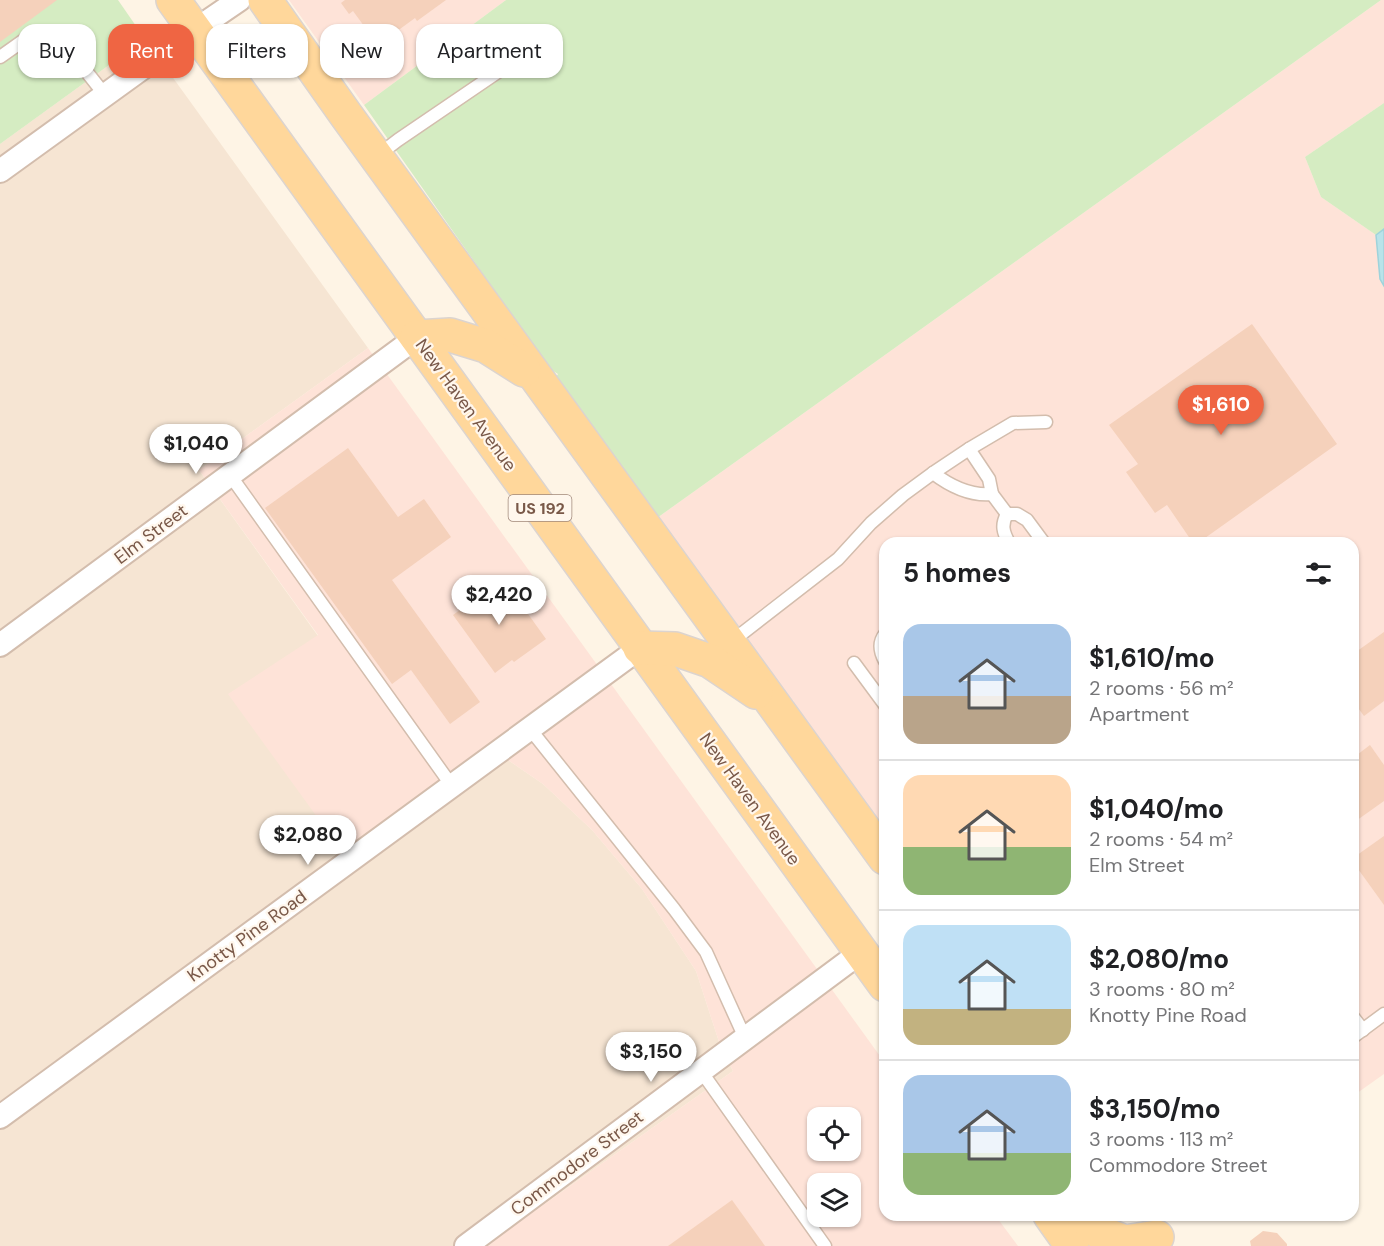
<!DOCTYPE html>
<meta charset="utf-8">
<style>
:root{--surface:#fff;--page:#f6f6f6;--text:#202124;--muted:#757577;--line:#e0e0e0;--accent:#ef6543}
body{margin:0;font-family:"DM Sans",sans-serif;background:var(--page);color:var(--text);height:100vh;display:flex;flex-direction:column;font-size:22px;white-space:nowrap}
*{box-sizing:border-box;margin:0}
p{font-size:20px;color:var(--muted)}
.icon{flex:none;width:33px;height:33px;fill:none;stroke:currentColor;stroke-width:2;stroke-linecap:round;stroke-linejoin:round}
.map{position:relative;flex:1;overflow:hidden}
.drawer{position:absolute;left:879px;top:537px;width:480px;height:684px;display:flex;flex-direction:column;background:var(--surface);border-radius:18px;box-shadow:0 2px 4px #0004}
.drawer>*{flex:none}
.hud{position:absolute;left:18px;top:24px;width:570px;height:54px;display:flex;gap:12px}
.fabs{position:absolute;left:807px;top:1107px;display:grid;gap:12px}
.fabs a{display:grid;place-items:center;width:54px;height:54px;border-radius:12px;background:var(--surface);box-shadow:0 2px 4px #0004;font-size:30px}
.price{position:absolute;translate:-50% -51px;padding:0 14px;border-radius:21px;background:#fff;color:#222;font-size:20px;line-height:39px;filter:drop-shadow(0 2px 3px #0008)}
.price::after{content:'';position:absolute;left:50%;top:36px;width:18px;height:14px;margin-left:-9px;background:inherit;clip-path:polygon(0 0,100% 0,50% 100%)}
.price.current{background:var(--accent);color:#fff}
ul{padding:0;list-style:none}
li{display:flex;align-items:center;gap:18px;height:150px;padding:0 24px}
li+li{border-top:2px solid var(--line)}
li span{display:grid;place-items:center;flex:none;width:168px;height:120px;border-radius:18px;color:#555}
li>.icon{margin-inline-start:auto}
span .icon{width:72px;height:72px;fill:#fffc;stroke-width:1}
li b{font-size:26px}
h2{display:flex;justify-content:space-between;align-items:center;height:72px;padding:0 24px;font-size:26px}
.chip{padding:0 21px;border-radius:18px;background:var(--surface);box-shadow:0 2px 4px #0004;font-size:21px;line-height:54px}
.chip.current{background:var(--accent);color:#fff}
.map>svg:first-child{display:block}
.residential{fill:#f6e5d3}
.commercial{fill:#fee3d8;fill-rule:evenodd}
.green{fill:#d5ecc2}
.water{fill:#b8e3e9;stroke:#9ed3db;stroke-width:1.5}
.building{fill:#f5d1bb}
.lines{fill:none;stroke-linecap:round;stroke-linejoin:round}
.lane-casing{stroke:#d3bdad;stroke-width:15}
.street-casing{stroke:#d3bdad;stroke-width:26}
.primary-casing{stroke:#dcd4cf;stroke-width:36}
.lane{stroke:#fff;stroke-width:12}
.street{stroke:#fff;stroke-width:22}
.primary{stroke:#ffd79b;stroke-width:33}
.labels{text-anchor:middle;stroke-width:4.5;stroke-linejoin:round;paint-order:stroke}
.shield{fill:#fff7ed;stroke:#a1887a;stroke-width:1.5}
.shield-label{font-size:16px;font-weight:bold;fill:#795848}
.street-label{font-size:18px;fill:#795848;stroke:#fff7ed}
</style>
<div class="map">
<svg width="1384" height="1246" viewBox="0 0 1384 1246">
<rect width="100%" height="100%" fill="#fef4e5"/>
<path class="residential" d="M145 39 368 348 199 470 318 636 229 694 505 758 543 784 592 830 642 889 696 971 720 1045 733 1071 485 1246H0V144Z"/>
<g class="commercial">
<path d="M289 0H506L364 105Z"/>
<path d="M1381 0H1384V103L1305 157 1321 197 1376 235 1380 279 1384 286V1074L1353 1096V543H885V832L792 705 794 701 785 695 657 518Z"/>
<path d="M368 348 885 1063V1215H995L1018 1246H485L733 1071 720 1045 696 971 642 889 592 830 543 784 505 758 354 868 228 694 318 635 199 470ZM818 1118H850V1150H818ZM818 1184H850V1216H818Z"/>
</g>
<g class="green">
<path d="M0 0H118L145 39 0 144Z"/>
<path d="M506 0H1381L657 518 556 377 558 374 550 369 364 105Z"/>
<path d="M1384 103V229L1376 235 1321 197 1305 157Z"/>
</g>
<path class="water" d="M1384 229V286L1380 279 1376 235Z"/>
<g class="building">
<path d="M0 0H57L0 42Z"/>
<path d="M345 0H446L417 21 415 18 378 45 353 11 349 14 341 3Z"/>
<path d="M1252 324 1337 444 1198 543H1193L1167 505 1155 513 1126 472 1138 464 1109 425Z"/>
<path d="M348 448 398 517 424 499 451 537 392 580 480 702 450 724 411 670 392 684 265 508Z"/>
<path d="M503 579 546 639 514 662 512 660 495 673 453 615Z"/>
<path d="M1384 632V701L1364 716 1353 701V654Z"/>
<path d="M1370 745 1384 765V801L1353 823V758Z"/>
<path d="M1384 836V905L1353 862V858Z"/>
<path d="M732 1200 765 1246H668Z"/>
<path d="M1263 1231 1277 1233 1287 1244V1246H1251L1250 1241Z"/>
</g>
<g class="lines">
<g class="lane-casing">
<g id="lane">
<path d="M0 57 34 33 59 37 105 95"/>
<path d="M377 156 398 140 542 42"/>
<path d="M933 473C950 486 971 496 992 494L989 479 969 449"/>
<path d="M230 475 452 786"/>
<path d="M992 494 1007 514C1001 525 1003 532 1009 543"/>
<path d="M1007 514H1017L1027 520 1044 543"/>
<path d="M885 634C878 643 880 652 885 661"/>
<path d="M731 642 838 559 871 523 903 495 933 473 969 449 1013 423 1046 422"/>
<path d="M854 663 885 705"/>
<path d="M530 729 674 909 706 952 745 1038"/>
<path d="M1353 1017 1363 1030"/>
<path d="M1353 1037 1384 1014"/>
<path d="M701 1071 825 1246"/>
</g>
</g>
<g class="street-casing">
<g id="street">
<path d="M0 171 195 30 239 0"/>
<path d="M0 645 417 337"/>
<path d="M0 1117 640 648"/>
<path d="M466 1246 861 952"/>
</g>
</g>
<g class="primary-casing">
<g id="primary">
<path d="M173 0 885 985"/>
<path d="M265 0 346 115 885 858"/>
<path d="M417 337 450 335 486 346 524 370"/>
<path d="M640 648 675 649 710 661 756 692"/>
<path d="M1050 1215 1072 1246"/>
<path d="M1083 1215 1097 1231 1125 1242 1157 1237"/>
</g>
</g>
<use href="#lane" class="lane"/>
<use href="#street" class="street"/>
<use href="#primary" class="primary"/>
</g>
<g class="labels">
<rect class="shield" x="508.5" y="495" width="63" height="26" rx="4.5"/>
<g class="shield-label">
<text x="540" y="514">US 192</text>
</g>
<g class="street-label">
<text transform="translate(466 405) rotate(54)" y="6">New Haven Avenue</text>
<text transform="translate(151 534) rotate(-37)" y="6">Elm Street</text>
<text transform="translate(750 799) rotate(54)" y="6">New Haven Avenue</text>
<text transform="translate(247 936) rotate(-36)" y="6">Knotty Pine Road</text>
<text transform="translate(577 1163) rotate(-37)" y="6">Commodore Street</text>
</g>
</g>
</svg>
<div class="fabs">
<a><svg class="icon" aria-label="locate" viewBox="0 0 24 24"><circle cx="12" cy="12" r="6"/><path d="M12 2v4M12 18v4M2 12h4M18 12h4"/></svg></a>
<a><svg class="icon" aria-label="layers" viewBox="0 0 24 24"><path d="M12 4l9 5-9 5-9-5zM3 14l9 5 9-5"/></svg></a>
</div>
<b class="price current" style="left:1221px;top:436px">$1,610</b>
<b class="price" style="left:196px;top:475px">$1,040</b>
<b class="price" style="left:499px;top:626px">$2,420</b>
<b class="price" style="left:308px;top:866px">$2,080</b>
<b class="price" style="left:651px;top:1083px">$3,150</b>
<div class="hud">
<a class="chip">Buy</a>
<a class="chip current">Rent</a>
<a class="chip">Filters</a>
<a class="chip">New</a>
<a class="chip">Apartment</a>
</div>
<section class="drawer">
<h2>5 homes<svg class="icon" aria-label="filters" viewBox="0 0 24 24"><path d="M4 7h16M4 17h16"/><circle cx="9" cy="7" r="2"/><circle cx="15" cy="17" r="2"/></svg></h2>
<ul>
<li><span style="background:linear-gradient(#a9c7e8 60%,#b9a48a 0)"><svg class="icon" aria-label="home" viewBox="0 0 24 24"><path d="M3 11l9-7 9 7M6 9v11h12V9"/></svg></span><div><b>$1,610/mo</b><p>2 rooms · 56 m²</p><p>Apartment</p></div></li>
<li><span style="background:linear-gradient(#ffd9b3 60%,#8fb573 0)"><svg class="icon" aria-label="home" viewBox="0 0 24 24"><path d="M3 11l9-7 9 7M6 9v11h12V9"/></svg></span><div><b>$1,040/mo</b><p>2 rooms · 54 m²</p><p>Elm Street</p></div></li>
<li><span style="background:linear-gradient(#bfe0f5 70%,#c2b280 0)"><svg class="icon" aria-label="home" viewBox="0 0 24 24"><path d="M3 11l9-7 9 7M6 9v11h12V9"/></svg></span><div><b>$2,080/mo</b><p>3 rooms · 80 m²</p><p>Knotty Pine Road</p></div></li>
<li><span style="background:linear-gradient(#a9c7e8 65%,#8fb573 0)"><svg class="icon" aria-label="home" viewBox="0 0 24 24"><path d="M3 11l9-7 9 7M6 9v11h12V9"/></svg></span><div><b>$3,150/mo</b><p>3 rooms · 113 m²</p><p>Commodore Street</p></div></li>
</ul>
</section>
</div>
